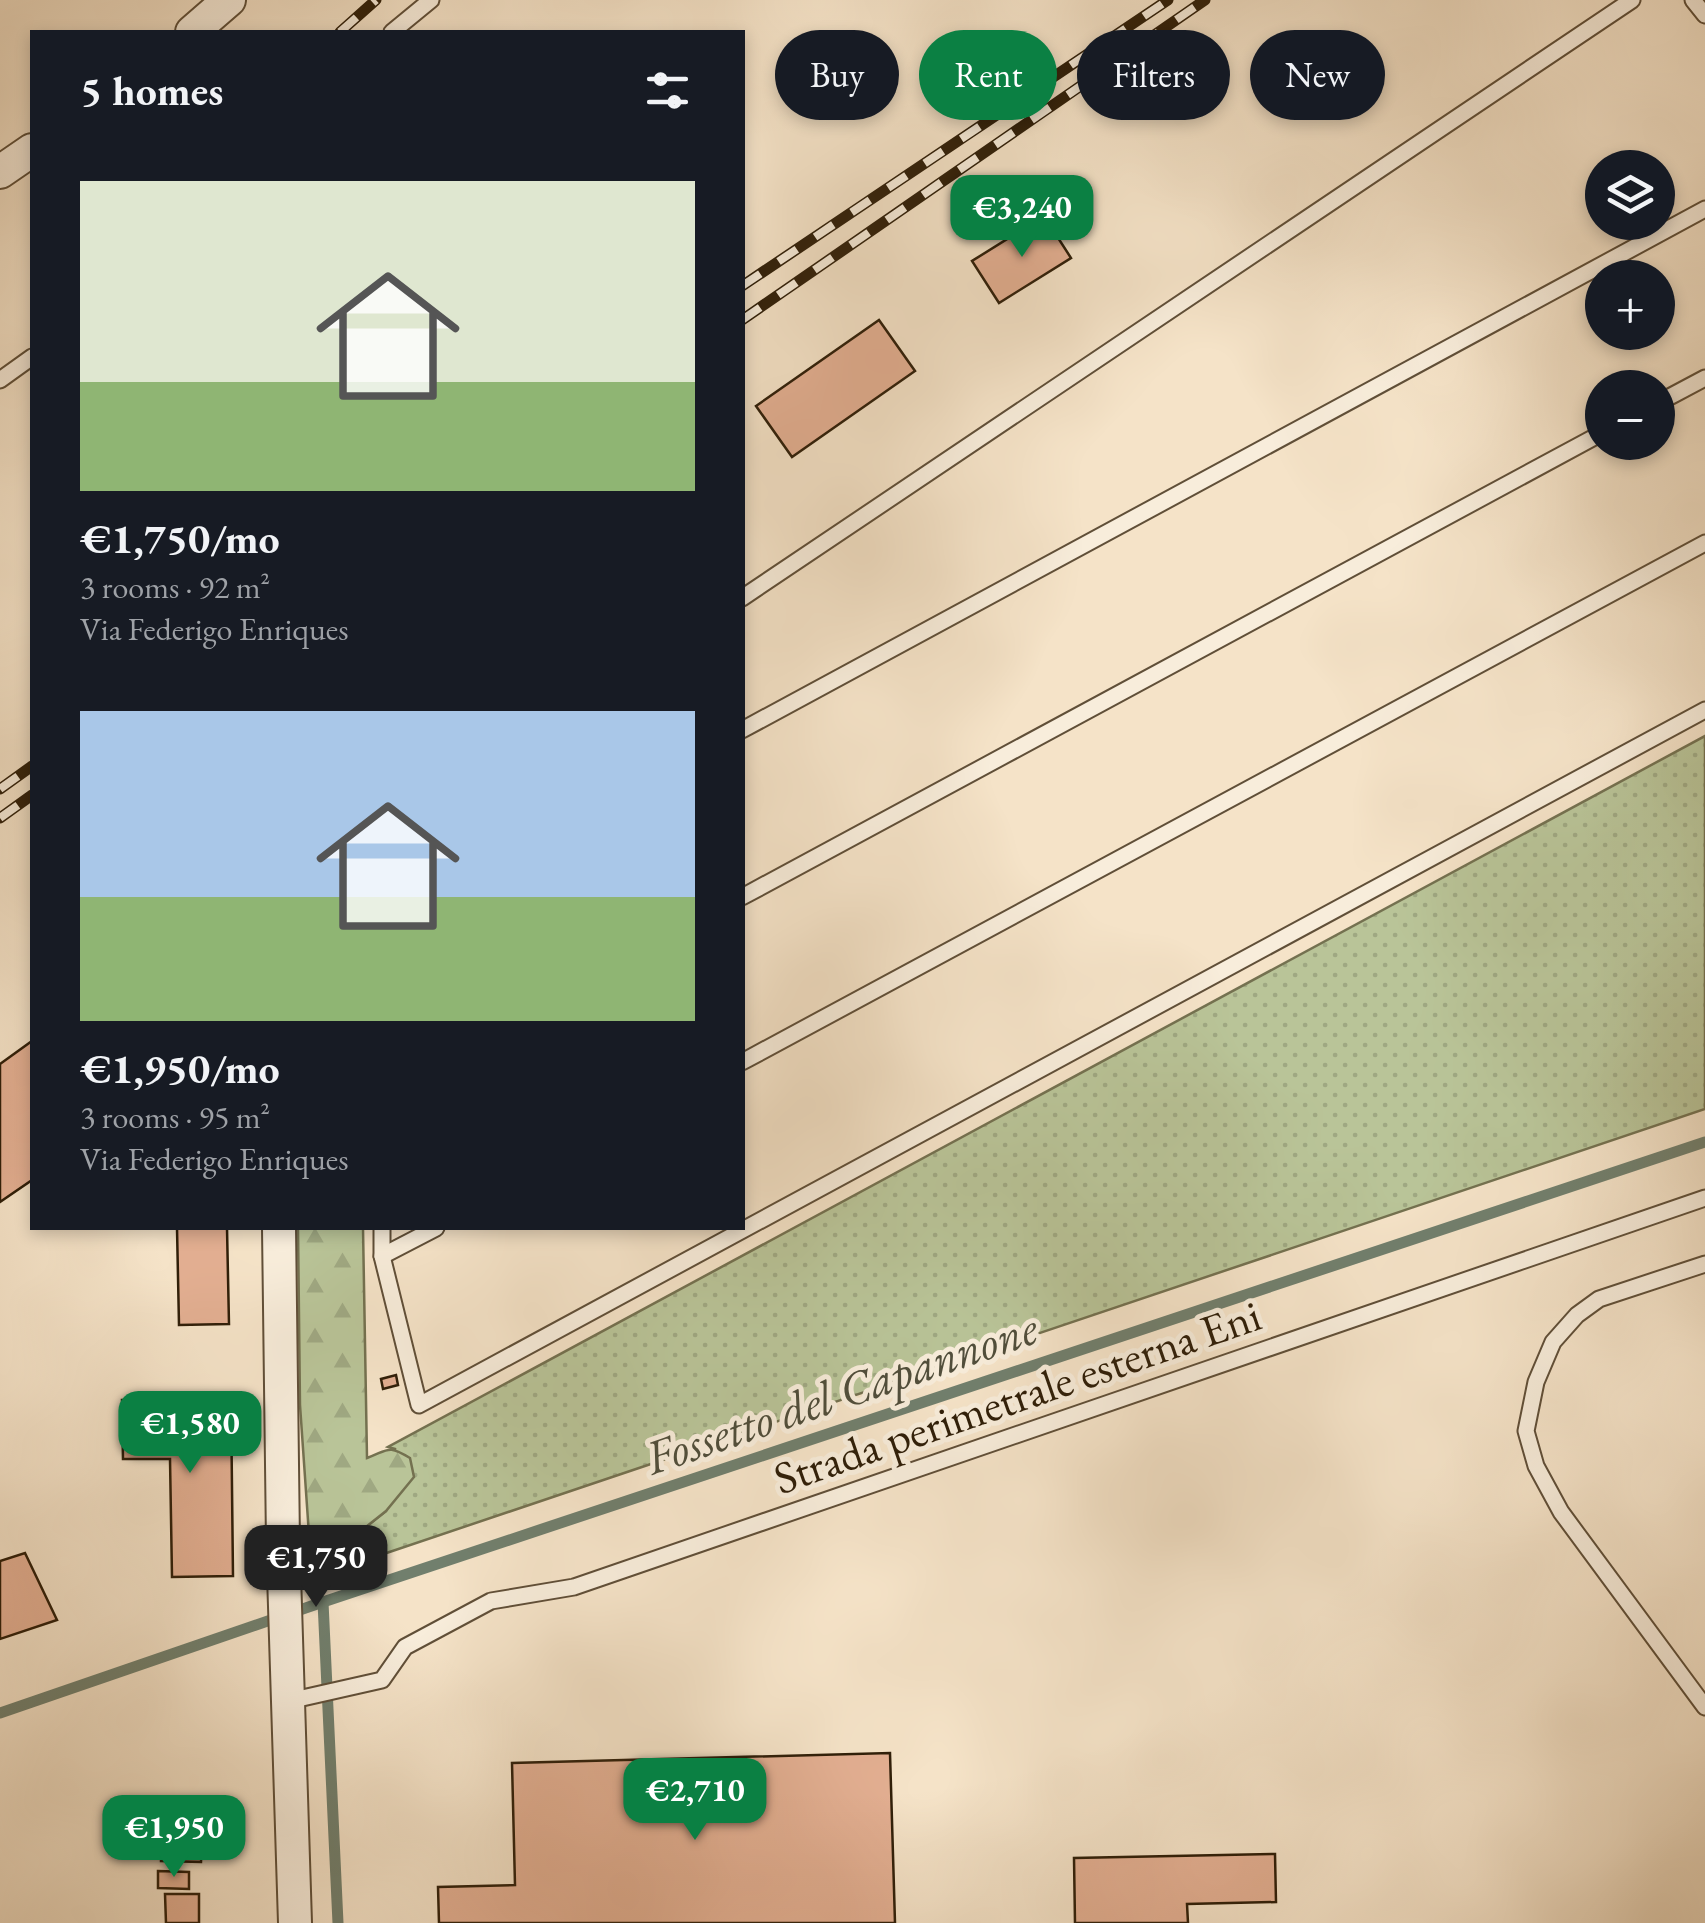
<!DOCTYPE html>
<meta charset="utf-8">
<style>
:root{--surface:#171b24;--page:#20242c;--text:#f1f3f6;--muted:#9ea1a6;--accent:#0b8043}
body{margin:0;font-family:"EB Garamond",serif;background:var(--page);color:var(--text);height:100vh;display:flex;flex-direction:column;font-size:38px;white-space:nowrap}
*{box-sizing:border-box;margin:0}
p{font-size:32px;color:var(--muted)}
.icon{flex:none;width:55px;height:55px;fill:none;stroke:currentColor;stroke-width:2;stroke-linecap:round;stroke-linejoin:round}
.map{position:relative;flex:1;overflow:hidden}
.sheet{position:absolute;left:30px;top:30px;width:715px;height:1200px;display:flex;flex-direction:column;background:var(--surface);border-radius:0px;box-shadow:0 5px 15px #0003}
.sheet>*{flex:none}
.banner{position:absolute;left:775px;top:30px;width:780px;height:90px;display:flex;gap:20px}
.controls{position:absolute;left:1585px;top:150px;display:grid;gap:20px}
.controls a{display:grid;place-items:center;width:90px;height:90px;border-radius:50%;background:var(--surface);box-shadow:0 5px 15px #0003;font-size:50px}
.price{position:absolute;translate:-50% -85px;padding:0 22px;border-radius:20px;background:var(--accent);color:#fff;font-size:32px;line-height:65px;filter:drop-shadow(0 2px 5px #0008)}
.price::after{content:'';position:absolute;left:50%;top:60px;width:30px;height:22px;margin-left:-15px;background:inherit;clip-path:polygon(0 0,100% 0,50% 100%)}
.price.active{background:#222;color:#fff}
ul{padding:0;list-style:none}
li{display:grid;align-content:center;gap:20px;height:530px;padding:0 50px}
li span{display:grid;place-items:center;height:310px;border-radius:0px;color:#555}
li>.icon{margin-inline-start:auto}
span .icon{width:180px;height:180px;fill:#fffc;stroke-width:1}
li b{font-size:42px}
h2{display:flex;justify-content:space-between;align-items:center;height:120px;padding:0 50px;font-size:42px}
.chip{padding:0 35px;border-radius:45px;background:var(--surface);box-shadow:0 5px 15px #0003;font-size:35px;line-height:90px}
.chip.active{background:var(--accent);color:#fff}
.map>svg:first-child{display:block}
.grass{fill:url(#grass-dots);stroke:#747150;stroke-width:2.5}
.forest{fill:url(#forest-firs);stroke:#747150;stroke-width:2.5}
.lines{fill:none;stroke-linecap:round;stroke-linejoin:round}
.stream{stroke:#717f6d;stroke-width:11}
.building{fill:#e3af92;stroke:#2f1e08;stroke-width:2.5}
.service-casing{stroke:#604f38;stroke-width:19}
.minor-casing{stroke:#604f38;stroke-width:36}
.service{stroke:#f8eddb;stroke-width:15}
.minor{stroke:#f8eddb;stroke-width:32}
.rail-casing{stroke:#2f1e08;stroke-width:11}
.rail{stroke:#f8eddb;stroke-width:8;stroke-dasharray:22;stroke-linecap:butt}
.labels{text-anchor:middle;stroke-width:10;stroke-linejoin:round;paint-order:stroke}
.street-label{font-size:45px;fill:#2f1e08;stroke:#f8eddb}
.water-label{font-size:48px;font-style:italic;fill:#504e3b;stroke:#f8eddb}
</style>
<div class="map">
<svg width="1705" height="1923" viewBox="0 0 1705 1923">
<defs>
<pattern id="grass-dots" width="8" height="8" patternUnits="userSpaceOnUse" patternTransform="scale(2.5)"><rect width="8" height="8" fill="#b9c498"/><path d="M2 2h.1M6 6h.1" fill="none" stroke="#9fa882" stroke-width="1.8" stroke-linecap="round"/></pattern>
<pattern id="forest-firs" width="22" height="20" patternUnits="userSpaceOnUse" patternTransform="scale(2.5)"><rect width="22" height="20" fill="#b9c498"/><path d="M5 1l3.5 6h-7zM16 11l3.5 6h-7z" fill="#9fa882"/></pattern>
</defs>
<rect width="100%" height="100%" fill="#f5e3c8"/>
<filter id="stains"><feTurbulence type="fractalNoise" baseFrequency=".002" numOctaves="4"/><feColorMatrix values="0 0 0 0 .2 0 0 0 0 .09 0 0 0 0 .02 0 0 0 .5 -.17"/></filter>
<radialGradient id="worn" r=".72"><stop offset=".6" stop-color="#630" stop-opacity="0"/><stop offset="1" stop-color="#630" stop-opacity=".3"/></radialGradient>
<path class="grass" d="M1705 736V1109L336 1570 352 1538 386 1511 395 1449 388 1447Z"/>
<path class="forest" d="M298 1228H363L367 1458C389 1450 387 1444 410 1458L414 1477 386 1511 352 1538 336 1570 312 1578 300 1405Z"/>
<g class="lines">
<g class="stream">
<path d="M323 1602 338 1923"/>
<path d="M0 1713 323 1602 1705 1142"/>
</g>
</g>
<g class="building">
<path d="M1044 216 1071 258 999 303 972 261Z"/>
<path d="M879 320 915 371 792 457 756 406Z"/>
<path d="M32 1041V1180L0 1202V1064Z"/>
<path d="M177 1228H227L229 1324 179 1325Z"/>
<path d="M396 1375 398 1385 383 1389 381 1379Z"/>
<path d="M231 1399 233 1576 172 1577 170 1459H123L122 1400Z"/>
<path d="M25 1553 57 1620 0 1639V1561Z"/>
<path d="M890 1753 895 1923H439L438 1887 515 1885 512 1763Z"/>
<path d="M161 1837 202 1838 201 1862 161 1861Z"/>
<path d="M1275 1854 1276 1902 1187 1904 1188 1923H1075L1074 1858Z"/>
<path d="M158 1871 189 1872V1889L158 1888Z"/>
<path d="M165 1894H199V1923H166Z"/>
</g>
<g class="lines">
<g class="service-casing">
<g id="service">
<path d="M1693 0 1705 15"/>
<path d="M392 32 431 0"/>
<path d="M0 380 32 357"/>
<path d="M1658 403 1705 378"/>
<path d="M742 598 1632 0"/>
<path d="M742 730 1705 209"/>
<path d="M742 897 1602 433"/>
<path d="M742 1062 1705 543"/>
<path d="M382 1228V1256L419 1405 1705 710"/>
<path d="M382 1256 436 1228"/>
<path d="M1705 1264 1599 1299 1577 1315 1553 1342 1536 1382 1526 1431 1536 1466 1561 1512 1705 1707"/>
<path d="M289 1701 382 1680 405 1647 491 1601 574 1587 1705 1198"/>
</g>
</g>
<g class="minor-casing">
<g id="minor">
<path d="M192 32 229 0"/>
<path d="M0 172 32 150"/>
<path d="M279 1228 283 1543 295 1923"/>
</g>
</g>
<use href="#service" class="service"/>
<use href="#minor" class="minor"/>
<g class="rail-casing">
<g id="rail">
<path d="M340 32 376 0"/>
<path d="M742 286 1168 0"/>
<path d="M742 320 1205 0"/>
<path d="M0 789 32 766"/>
<path d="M0 818 32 795"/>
</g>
</g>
<use href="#rail" class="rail"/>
</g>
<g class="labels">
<g class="street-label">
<text transform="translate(1017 1396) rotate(-19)" y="16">Strada perimetrale esterna Eni</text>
</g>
<g class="water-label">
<text transform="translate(841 1392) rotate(-19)" y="17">Fossetto del Capannone</text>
</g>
</g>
<rect width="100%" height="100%" filter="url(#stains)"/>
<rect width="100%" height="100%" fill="url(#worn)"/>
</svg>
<div class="controls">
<a><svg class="icon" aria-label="layers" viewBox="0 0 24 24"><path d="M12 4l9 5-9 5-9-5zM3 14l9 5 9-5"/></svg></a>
<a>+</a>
<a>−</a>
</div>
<b class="price" style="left:1022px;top:260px">€3,240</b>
<b class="price" style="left:190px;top:1476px">€1,580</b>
<b class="price active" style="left:316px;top:1610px">€1,750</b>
<b class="price" style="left:695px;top:1843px">€2,710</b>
<b class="price" style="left:174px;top:1880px">€1,950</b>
<div class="banner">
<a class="chip">Buy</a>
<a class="chip active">Rent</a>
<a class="chip">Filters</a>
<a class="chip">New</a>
</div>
<section class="sheet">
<h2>5 homes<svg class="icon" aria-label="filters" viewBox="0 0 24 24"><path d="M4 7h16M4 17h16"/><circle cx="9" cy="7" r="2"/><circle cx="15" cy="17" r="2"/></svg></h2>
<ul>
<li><span style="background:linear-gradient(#dfe7d0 65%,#8fb573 0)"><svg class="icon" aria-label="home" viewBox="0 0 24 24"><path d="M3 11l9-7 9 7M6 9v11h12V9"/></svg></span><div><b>€1,750/mo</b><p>3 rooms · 92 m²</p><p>Via Federigo Enriques</p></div></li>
<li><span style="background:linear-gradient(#a9c7e8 60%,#8fb573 0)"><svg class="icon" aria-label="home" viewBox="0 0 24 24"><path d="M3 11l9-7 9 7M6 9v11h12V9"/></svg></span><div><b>€1,950/mo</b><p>3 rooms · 95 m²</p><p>Via Federigo Enriques</p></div></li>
</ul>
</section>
</div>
